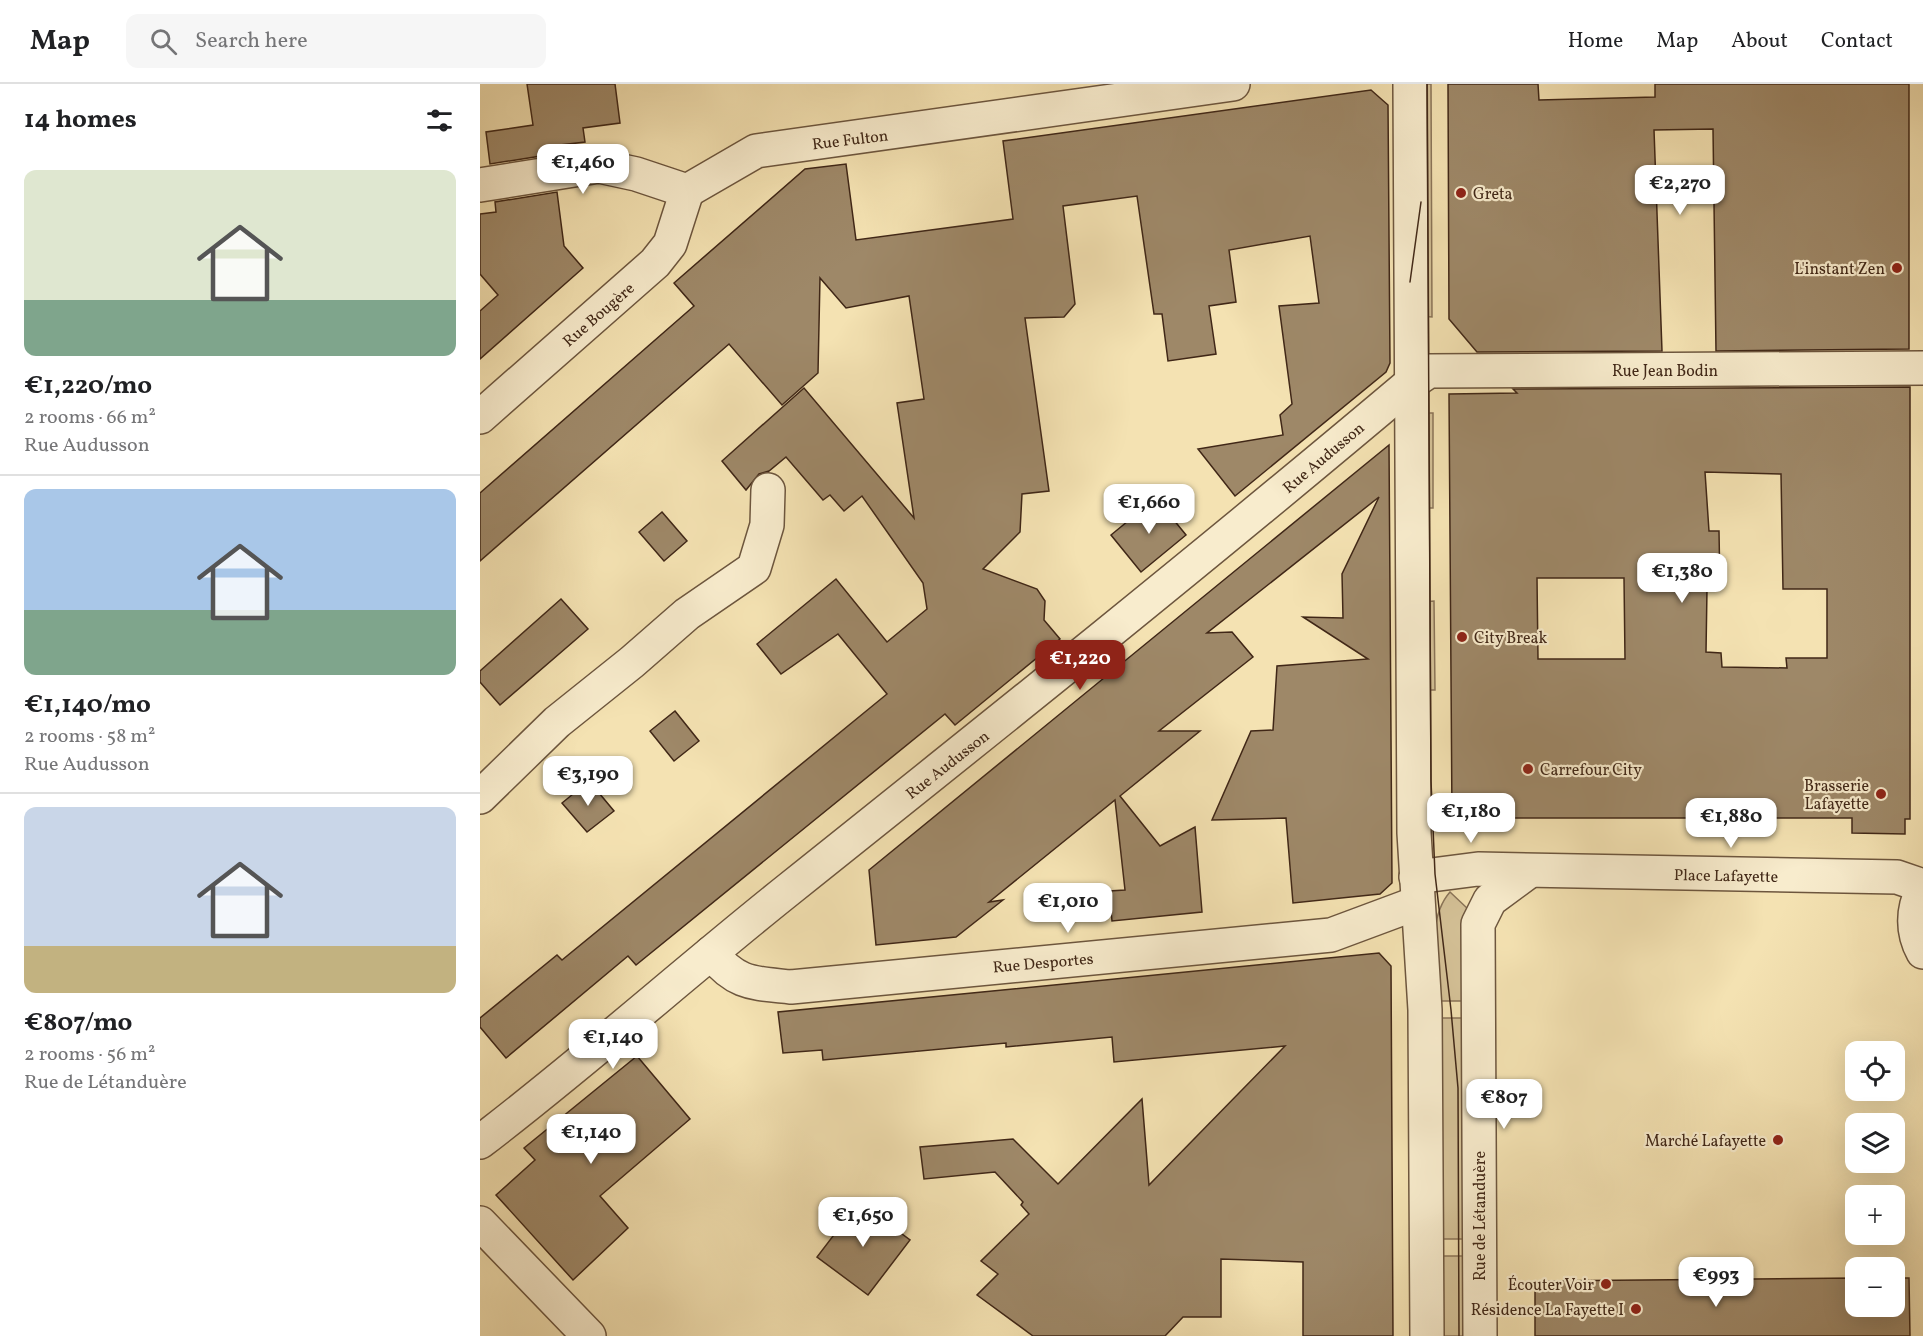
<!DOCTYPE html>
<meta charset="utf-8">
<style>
:root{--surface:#fff;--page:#f6f6f6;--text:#202124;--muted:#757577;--line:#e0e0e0;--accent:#8f2418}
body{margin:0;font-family:Vollkorn,serif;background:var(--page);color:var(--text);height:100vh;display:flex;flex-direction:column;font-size:22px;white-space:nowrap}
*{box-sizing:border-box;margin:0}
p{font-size:20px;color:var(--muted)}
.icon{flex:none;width:33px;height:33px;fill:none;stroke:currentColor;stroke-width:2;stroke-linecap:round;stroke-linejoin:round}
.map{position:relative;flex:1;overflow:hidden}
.panel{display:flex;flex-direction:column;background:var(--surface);width:480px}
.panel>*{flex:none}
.controls{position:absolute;left:1365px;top:957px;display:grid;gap:12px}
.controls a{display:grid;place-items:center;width:60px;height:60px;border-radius:12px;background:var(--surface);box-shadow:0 6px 24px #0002;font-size:30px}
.price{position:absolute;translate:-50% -51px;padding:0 14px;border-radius:12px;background:#fff;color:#222;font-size:20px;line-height:39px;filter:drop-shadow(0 2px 3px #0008)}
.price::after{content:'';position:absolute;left:50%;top:36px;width:18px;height:14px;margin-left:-9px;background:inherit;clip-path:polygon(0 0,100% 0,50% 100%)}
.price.current{background:var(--accent);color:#fff}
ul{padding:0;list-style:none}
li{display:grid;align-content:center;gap:12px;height:318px;padding:0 24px}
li+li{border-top:2px solid var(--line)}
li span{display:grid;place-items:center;height:186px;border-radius:12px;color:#555}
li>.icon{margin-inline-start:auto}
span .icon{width:108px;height:108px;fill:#fffc;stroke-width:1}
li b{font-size:26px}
h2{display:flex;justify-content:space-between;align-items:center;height:72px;padding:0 24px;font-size:26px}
header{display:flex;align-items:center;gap:36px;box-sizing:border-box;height:84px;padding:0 30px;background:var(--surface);border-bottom:2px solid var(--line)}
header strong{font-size:28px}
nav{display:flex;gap:33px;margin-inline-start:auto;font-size:21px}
.search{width:420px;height:54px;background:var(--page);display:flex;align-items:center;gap:15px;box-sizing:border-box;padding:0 21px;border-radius:12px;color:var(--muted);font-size:22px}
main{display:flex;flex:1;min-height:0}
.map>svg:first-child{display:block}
.green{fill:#d5c298;stroke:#8a7458;stroke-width:1.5}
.building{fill:#9e8868;stroke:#402717;stroke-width:1.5;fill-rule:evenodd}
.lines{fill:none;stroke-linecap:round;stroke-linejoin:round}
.minor-casing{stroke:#6d563e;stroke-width:36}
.minor{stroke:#f8eccd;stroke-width:33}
.tram{stroke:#402717;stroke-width:1.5}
.poi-dot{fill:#8f2418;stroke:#f8eccd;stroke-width:2}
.labels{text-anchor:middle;stroke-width:4.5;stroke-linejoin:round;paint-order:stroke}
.street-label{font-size:16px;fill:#402717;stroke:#f8eccd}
.poi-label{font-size:16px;fill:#402717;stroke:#f8eccd;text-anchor:end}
</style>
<header>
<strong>Map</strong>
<div class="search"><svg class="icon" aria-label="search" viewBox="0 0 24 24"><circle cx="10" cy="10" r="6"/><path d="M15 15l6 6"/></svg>Search here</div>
<nav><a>Home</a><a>Map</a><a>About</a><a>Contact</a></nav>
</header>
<main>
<section class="panel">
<h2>14 homes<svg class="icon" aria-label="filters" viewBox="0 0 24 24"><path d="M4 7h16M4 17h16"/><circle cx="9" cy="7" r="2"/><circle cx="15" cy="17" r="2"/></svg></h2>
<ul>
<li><span style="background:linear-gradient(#dfe7d0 70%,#7fa58c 0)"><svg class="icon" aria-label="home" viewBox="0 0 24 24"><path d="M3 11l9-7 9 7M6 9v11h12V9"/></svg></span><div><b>€1,220/mo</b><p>2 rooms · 66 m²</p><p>Rue Audusson</p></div></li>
<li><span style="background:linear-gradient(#a9c7e8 65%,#7fa58c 0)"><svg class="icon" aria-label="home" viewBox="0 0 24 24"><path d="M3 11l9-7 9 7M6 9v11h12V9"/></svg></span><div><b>€1,140/mo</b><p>2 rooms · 58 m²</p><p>Rue Audusson</p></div></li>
<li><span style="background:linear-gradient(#c9d6e8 75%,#c2b280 0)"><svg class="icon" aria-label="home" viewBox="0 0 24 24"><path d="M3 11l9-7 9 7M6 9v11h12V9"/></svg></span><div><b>€807/mo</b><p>2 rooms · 56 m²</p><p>Rue de Létanduère</p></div></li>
</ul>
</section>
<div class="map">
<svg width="1443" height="1252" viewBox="0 0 1443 1252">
<rect width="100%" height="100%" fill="#f4e2b2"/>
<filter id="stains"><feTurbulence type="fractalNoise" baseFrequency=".00333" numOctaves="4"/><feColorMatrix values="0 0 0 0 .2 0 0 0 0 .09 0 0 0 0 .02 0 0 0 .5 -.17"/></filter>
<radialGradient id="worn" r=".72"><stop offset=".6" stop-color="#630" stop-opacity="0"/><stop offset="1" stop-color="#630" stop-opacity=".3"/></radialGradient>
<g class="green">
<path d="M939 0H951L952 233 940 232Z"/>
<rect x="941" y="329" width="12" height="95"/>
<path d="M954 517 955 606H942V518Z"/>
<path d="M970 808 988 825V917H956C956 883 946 835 970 808Z"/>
<path d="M956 934H988V1155H957Z"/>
<rect x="957" y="1172" width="32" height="80"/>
</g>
<g class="building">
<path d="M47 0H135L140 39 103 44 105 58 72 62 73 70 10 80 6 48 53 41Z"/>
<path d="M968 0H1058L1059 16 1175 13V0H1429V265L1236 267 1233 45 1174 46 1182 267 997 268 969 235Z"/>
<path d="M891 6 908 21 910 279 906 288 755 412 718 365 803 351 800 331 812 320 799 222 839 219 830 152 749 166 756 218 729 222 736 270 688 277 682 230H674L657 112 583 122 595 220 584 233 545 234 569 407 542 410 540 448 503 485 557 505 565 517 564 536 580 555 475 641 465 630 156 881 148 872 26 974 0 943V934L77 871 82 876 407 610 358 550 301 590 277 560 356 495 407 558 447 525 443 499 382 412 364 427 350 411 343 416 306 373 289 387 279 390 266 406 242 377 324 304 434 434 417 319 444 315 429 212 366 224 340 194 338 289 302 321 249 260 0 477V409L214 222 194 199 325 85 366 80 376 156 533 135 523 57Z"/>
<path d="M77 108 84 162 103 184 0 275V227L18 211 0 190V130L16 128 15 118Z"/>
<path d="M1430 303V735H1425V750L1372 749V734H972L969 310 1037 309 1033 305ZM1225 388 1301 390 1303 505H1347V574H1306L1307 584 1242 583 1241 569 1226 568 1227 505H1240L1239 447H1229ZM1057 494H1144L1145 575H1058Z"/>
<path d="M909 361 912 799 900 810 813 819 806 734 732 736 771 647 793 646 797 582 888 575 823 533 863 534 862 490 899 413 727 549 752 548 773 573 679 647H720L640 712 680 762 715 743 722 828 632 837 629 807 645 806 635 716 509 818 523 816 476 853 396 861 389 786Z"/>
<path d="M676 414 706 451 661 488 631 451Z"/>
<path d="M182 428 207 457 184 477 159 448Z"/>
<path d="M81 515 108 545 20 621 0 598V587Z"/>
<path d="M195 627 219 657 194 677 170 647Z"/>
<path d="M109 697 134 727 107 748 82 719Z"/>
<path d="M899 869 911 882 913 1252H823V1178L741 1175V1233H703L685 1252H553L497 1211 518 1190 501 1177 549 1130 541 1121 543 1118 515 1088 444 1095 440 1063 533 1055 578 1100 662 1015 669 1101 805 962 634 978 632 953 526 963V959L343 976 342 966 303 969 298 928Z"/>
<path d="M157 972 210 1035 120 1112 148 1144 93 1196 16 1111 55 1076 44 1064Z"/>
<path d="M379 1118 430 1156 388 1211 337 1173Z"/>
<path d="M1376 1194V1222H1414V1194H1429L1430 1252H1055V1197Z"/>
</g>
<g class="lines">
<g class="minor-casing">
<g id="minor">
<path d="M930 0 934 749 945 926 947 1252"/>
<path d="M0 101 119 82 156 90 207 107 276 67 753 0"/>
<path d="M0 333 175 179 190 160 207 107"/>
<path d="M0 713 77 638 152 578 207 530 274 484 287 441 288 406"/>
<path d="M936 793 998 785 1417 793 1443 802"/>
<path d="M1443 805C1432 826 1432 848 1443 868"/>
<path d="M231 869C257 901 273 899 311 903L851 851 937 819"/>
<path d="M0 1058C106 977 204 889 308 806 517 639 726 472 931 299L949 287 1443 284"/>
<path d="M0 1139 109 1252"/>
<path d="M1000 1252 998 840 1010 816 1048 788"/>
</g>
</g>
<use href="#minor" class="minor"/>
<g class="tram">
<path d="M947 0 951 697 955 790 971 926 978 1004 979 1252"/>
<path d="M930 198 941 118"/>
</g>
</g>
<g class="poi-dot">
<circle cx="981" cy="109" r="6"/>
<circle cx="1417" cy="184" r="6"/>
<circle cx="982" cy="553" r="6"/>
<circle cx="1048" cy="685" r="6"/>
<circle cx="1401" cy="710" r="6"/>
<circle cx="1298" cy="1056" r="6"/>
<circle cx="1126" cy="1200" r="6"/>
<circle cx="1156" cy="1225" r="6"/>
</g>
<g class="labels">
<g class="street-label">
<text transform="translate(370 55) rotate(-7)" y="6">Rue Fulton</text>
<text transform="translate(118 230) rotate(-41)" y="6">Rue Bougère</text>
<text x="1185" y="292">Rue Jean Bodin</text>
<text transform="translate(843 373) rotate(-40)" y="6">Rue Audusson</text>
<text transform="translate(467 680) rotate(-38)" y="6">Rue Audusson</text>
<text transform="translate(1246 791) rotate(1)" y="6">Place Lafayette</text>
<text transform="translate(563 878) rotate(-5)" y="6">Rue Desportes</text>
<text transform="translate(999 1132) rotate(-90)" y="6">Rue de Létanduère</text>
</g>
<g class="poi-label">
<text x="993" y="115" text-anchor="start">Greta</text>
<text x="1405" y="190">L'instant Zen</text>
<text x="994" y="559" text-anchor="start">City Break</text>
<text x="1060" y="691" text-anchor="start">Carrefour City</text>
<text x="1389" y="707">Brasserie<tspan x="1389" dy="18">Lafayette</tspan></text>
<text x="1286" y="1062">Marché Lafayette</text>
<text x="1114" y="1206">Écouter Voir</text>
<text x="1144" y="1231">Résidence La Fayette I</text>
</g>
</g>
<rect width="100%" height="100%" filter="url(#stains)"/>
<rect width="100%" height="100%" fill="url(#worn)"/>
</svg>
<div class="controls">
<a><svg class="icon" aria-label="locate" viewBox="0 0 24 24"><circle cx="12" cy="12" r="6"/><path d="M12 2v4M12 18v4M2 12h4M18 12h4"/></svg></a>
<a><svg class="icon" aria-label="layers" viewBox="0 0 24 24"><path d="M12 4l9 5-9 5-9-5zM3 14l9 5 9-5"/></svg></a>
<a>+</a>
<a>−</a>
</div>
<b class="price" style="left:103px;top:111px">€1,460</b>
<b class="price" style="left:1200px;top:132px">€2,270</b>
<b class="price" style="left:669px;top:451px">€1,660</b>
<b class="price" style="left:1202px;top:520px">€1,380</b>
<b class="price current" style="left:600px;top:607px">€1,220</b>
<b class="price" style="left:108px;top:723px">€3,190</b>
<b class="price" style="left:991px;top:760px">€1,180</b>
<b class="price" style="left:1251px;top:765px">€1,880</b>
<b class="price" style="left:588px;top:850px">€1,010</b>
<b class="price" style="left:133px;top:986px">€1,140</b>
<b class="price" style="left:1024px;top:1046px">€807</b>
<b class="price" style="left:111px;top:1081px">€1,140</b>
<b class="price" style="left:383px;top:1164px">€1,650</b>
<b class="price" style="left:1236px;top:1224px">€993</b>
</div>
</main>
